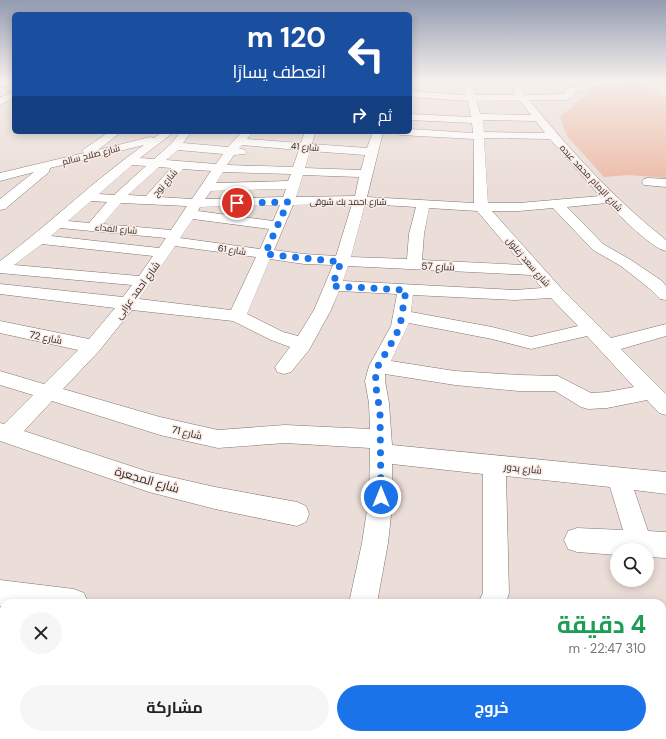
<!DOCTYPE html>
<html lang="ar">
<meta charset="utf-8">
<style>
:root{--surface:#fff;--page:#f6f6f6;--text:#202124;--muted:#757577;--accent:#1a73e8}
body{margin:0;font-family:"DM Sans",Cairo,sans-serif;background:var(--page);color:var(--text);direction:rtl;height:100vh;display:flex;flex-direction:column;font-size:15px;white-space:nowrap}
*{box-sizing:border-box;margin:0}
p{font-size:13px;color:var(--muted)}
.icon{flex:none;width:22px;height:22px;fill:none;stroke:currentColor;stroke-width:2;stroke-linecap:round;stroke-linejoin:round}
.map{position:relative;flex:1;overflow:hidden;direction:ltr}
.panel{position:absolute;left:0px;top:599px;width:666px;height:140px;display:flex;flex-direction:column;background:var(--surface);border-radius:12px 12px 0 0;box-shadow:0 2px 10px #0003;direction:rtl}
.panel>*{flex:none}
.hud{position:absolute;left:12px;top:12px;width:400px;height:122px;border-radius:6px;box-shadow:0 2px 10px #0003;direction:rtl;background:#1a4fa0;color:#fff;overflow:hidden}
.fabs{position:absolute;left:610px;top:543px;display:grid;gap:8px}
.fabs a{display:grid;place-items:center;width:44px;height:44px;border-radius:50%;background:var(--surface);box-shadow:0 2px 10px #0003;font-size:20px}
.pin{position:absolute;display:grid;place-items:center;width:34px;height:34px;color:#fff;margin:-17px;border:2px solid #fff;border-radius:50%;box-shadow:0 1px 4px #0007}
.me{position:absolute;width:44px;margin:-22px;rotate:0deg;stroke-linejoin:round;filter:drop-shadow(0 0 3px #0008)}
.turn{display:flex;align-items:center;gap:14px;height:84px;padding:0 20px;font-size:18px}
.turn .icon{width:52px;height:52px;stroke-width:2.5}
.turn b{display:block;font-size:28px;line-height:34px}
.then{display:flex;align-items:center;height:38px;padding:0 20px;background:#0003;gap:8px;font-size:15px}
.round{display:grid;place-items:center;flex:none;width:42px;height:42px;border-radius:21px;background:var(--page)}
.overview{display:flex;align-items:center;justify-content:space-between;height:68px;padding:0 20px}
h1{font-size:24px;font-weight:700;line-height:30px;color:#1e9e55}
.action{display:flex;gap:8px;margin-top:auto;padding:8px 20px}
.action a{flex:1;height:46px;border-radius:24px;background:var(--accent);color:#fff;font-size:16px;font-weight:700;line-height:46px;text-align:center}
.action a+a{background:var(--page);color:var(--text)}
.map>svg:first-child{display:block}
</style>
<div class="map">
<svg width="666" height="739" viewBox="0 0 666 739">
<rect width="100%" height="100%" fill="#ebddd7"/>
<path fill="#ecbba7" d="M 640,84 L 666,97 L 666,178 L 629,175 L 604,177 L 567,136 L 560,117 L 595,87 Z"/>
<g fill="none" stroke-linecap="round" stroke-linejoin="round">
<g stroke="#81746f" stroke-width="1">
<path id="minor" d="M 0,81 L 14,81 L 14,87 L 0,86 Z
M 462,81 L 470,81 L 475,95 L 515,95 L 510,81 L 518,81 L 525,95 L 564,94 L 568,88 L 580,86 L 589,81 L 640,81 L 636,84 L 592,86 L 586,90 L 575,92 L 573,97 L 566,100 L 529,100 C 571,151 614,199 666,240 L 666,251 C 651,248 619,215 607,203 L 567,207 L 603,244 L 631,260 L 662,281 L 666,286 L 666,300 L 660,299 L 650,289 L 621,266 L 593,250 L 553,208 L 519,211 L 492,211 L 561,288 L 611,338 L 666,324 L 666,336 L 621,349 L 666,394 L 666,415 L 659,413 L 647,400 L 607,408 L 588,409 L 581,407 L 555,391 L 519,391 L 455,385 L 385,374 L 385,381 L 389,403 L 392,445 L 666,472 L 666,494 L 634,490 L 648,531 L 666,532 L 666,558 L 647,557 L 647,550 L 617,550 L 617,555 L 577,552 L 568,549 L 564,540 L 568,531 L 577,528 L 623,530 L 610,487 L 506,476 L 509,593 L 506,603 L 478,603 L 483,593 L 483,474 L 392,464 L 393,497 L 388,543 L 377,603 L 349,603 L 362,543 L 369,497 L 370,448 L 285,443 L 218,448 L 160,435 L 52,401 L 24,431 L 149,472 L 215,487 L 297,502 L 306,506 L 309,514 L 306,522 L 297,526 L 215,509 L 149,492 L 0,441 L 0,423 L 4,424 L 33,395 L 0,385 L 0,371 L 44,384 L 78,350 L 0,333 L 0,321 L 89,339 L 115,308 L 0,294 L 0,284 L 123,297 L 132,285 L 0,273 L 0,261 C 50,224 94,180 144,145 L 50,168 L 49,172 L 5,209 L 0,210 L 0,199 L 34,172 L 0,181 L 0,173 L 84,153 L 82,151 L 84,149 L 109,132 L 121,132 L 98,150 L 150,137 L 154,138 L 162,132 L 174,132 L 140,158 L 154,159 L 171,144 L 180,132 L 191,132 L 183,143 L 228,147 L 242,132 L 253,132 L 247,139 L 301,143 L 305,132 L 315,132 L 312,144 L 367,148 L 373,132 L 383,132 L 367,197 L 474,203 L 474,139 L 400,135 L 395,132 L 410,132 L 410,129 L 473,133 L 472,123 L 410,120 L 410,114 L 471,117 L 468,101 L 410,97 L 410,91 L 466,95 ZM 519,100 L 531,115 L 480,114 L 477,101 ZM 483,120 L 536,121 L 545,133 L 484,132 ZM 484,138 L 550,139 L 600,196 L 519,203 L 488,203 ZM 242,145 L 299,150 L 293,167 L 227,165 L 234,155 L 245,154 L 247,152 L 245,150 L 239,148 ZM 178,150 L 223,154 L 216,164 L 166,160 ZM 310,151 L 365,155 L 361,170 L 305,168 ZM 132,165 L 146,166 L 114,195 L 99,194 ZM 159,167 L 171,168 L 146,196 L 128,195 ZM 183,169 L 211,171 L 192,199 L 159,197 ZM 223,172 L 291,174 L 288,181 L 216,183 ZM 303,175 L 359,177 L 355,196 L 296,197 ZM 286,189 L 283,197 L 205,199 L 211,191 ZM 91,201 L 107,202 L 89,223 L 68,221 ZM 121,203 L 187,206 L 171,230 L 103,224 ZM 352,204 L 336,256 L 304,254 L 274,250 L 293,205 ZM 365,204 L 416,207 L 409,234 L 407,259 L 351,257 ZM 280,205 L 273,221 L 198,211 L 200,207 ZM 429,208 L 477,211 L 523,265 L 422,260 L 424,234 ZM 193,219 L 269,229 L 260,249 L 180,238 ZM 60,228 L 166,238 L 159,248 L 51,236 ZM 42,244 L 153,256 L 139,276 L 14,265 ZM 175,246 L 256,257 L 231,310 L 139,299 ZM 270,259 L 304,264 L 333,265 L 314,310 L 298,336 L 283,332 L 247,314 ZM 348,266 L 531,275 L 542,288 L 515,290 L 343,281 ZM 339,291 L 397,294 L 391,326 L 369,366 L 365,381 L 369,403 L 370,429 L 285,425 L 218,430 L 160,417 L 63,389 L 99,351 L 132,310 L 233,321 L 271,340 L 290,347 L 275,367 L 277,372 L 284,374 L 291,372 L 309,350 L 331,310 ZM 413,295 L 515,300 L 551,298 L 578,326 L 531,337 L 492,327 L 411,312 ZM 409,323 L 492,339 L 531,349 L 587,336 L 634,387 L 607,392 L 591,393 L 558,376 L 519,375 L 455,371 L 391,361 Z
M 14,91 L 14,98 L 0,105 L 0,98 Z
M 648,178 L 666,179 L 666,187 L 644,185 L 642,182 L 644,179 Z
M 0,580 L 74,589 L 84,593 L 88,603 L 4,603 L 4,607 L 0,606 Z
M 662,636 L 666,636 L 666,664 L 662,664 Z
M 0,678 L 4,678 L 4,708 L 0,708 Z
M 662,707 L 666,708 L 666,739 L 653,735 L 662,735 Z
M 272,735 L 304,735 L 304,739 L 272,739 Z
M 394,735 L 426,735 L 426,739 L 394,739 Z"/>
</g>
<use href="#minor" fill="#fff" fill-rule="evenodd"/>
</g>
<linearGradient id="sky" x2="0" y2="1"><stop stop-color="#939cb1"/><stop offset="0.44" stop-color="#f6f0ed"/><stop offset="1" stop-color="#f6f0ed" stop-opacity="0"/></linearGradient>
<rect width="666" height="184" fill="url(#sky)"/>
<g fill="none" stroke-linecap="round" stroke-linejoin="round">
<path stroke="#1a73e8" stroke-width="7" stroke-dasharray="0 12.6" d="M 237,203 L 288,202 L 265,254 L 341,262 L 332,286 L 406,290 L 400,326 L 395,337 L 378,366 L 375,381 L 380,412 L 381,497"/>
</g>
<g text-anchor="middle" stroke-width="3" stroke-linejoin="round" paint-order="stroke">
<g font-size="9" fill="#302a28" stroke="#f9eae4">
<text transform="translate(305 147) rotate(4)" y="3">شارع 41</text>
<text transform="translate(91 155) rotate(-14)" y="3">شارع صلاح سالم</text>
<text transform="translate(591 178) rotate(47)" y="3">شارع الإمام محمد عبده</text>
<text transform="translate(165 183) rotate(-49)" y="3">شارع نوح</text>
<text x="348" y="205">شارع احمد بك شوقى</text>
<text transform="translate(116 229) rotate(5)" y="3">شارع الفداء</text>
<text transform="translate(232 250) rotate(8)" y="3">شارع 61</text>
<text transform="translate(528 262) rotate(49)" y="3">شارع سعد زغلول</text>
</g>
<g font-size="10" fill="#302a28" stroke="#f9eae4">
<text transform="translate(438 266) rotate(2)" y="4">شارع 57</text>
<text transform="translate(137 290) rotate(-54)" y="4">شارع احمد عرابى</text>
<text transform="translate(46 337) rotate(11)" y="4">شارع 72</text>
<text transform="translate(187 432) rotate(13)" y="4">شارع 71</text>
<text transform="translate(523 468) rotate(6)" y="4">شارع بدور</text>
</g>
<g font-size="12" fill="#302a28" stroke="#f9eae4">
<text transform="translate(147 480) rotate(16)" y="4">شارع المجعرة</text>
</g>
</g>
</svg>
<div class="fabs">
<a><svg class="icon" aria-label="search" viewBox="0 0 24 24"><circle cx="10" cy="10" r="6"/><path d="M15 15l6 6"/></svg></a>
</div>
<div class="pin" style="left:237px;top:203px;background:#d93025"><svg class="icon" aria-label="arrive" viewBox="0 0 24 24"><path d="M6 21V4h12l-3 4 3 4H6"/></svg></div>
<svg class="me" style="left:381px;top:497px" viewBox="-20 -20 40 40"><circle r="17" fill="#1a73e8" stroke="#fff" stroke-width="3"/><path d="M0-11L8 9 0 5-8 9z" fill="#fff"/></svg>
<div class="hud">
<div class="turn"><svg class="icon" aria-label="left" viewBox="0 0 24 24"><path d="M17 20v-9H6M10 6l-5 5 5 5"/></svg><div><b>120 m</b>انعطف يسارًا</div></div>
<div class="then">ثم<svg class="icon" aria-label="right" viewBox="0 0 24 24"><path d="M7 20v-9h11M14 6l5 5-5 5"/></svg></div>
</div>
<section class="panel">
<div class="overview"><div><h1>4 دقيقة</h1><p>310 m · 22:47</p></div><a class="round"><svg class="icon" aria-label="close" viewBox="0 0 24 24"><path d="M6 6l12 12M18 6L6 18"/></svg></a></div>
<div class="action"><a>خروج</a><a>مشاركة</a></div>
</section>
</div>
